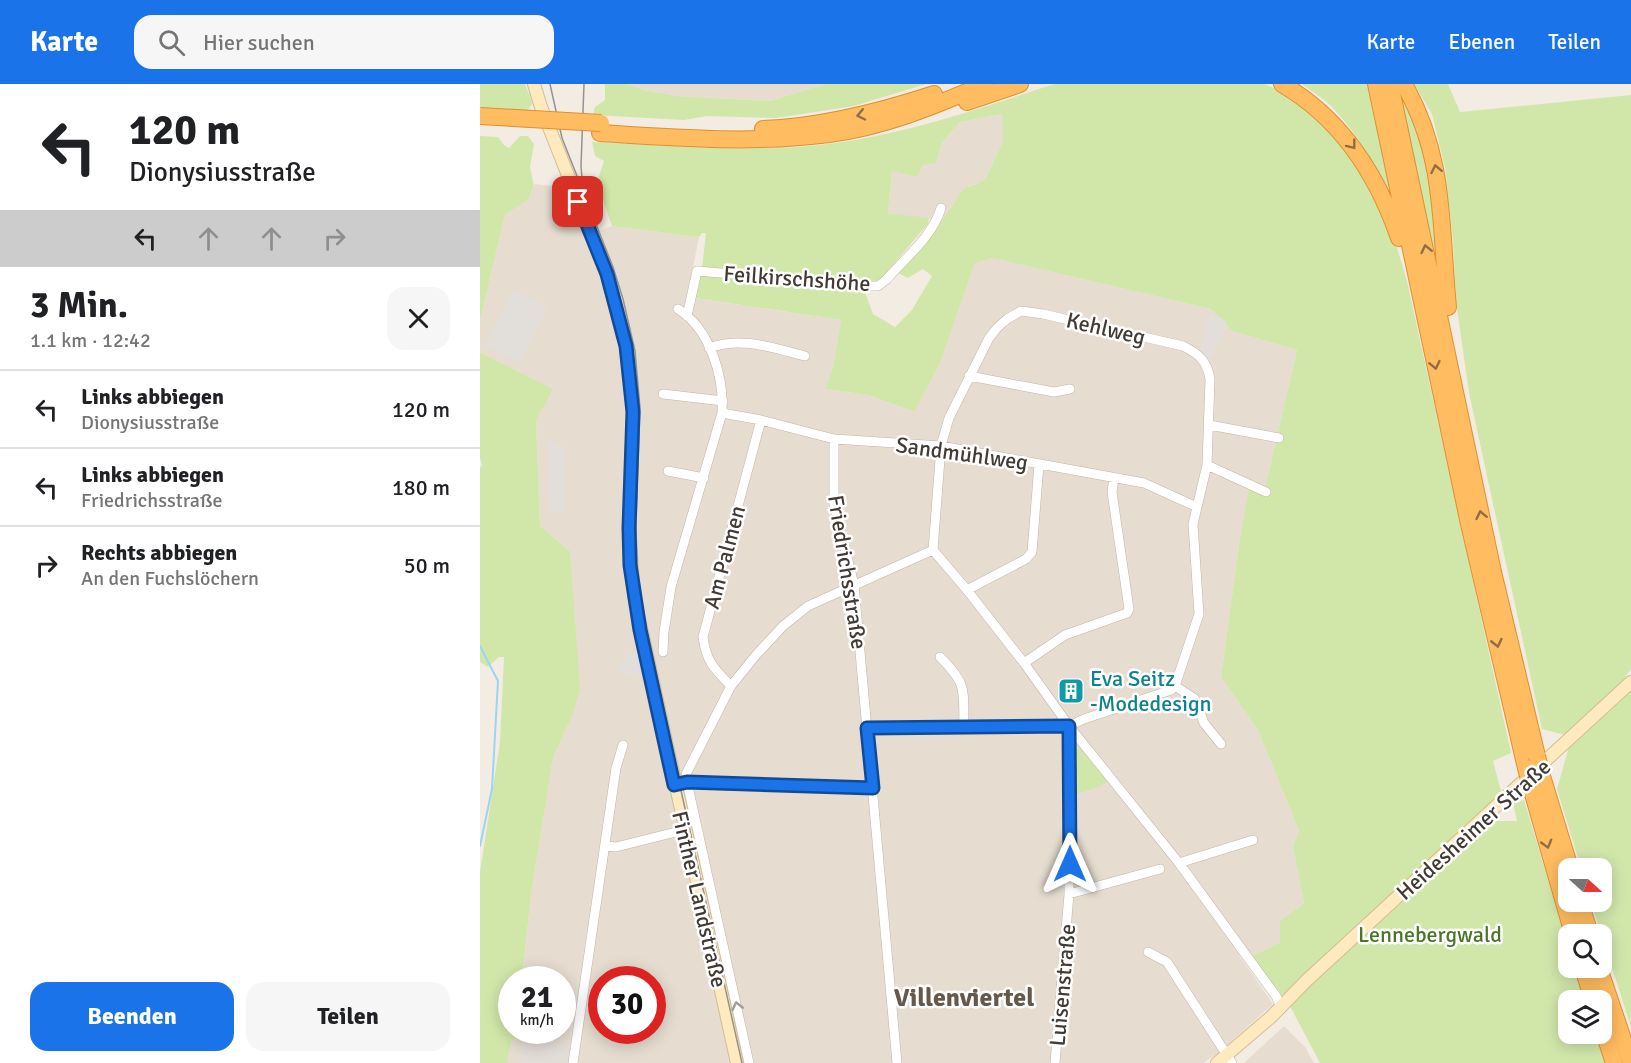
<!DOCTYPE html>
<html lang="de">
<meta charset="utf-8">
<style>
:root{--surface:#fff;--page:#f6f6f6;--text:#202124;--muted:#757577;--line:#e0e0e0;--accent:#1a73e8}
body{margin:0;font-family:Signika,sans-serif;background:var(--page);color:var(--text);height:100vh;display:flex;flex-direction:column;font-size:22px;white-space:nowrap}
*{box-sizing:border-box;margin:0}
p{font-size:20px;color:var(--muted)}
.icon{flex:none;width:33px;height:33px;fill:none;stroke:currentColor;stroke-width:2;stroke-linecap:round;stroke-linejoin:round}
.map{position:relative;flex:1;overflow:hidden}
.panel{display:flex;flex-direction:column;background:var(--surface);width:480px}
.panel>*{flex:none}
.banner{background:#fff;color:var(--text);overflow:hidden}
.needle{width:39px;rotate:111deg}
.fabs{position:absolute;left:1078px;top:774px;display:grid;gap:12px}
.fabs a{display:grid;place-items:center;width:54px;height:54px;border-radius:12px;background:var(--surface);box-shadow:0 3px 15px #0003;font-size:30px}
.speed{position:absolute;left:18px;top:882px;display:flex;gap:12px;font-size:30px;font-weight:700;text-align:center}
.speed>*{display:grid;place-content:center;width:78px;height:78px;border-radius:50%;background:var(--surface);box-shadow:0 3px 15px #0003;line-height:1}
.speed small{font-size:15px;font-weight:400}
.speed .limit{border:9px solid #d22;background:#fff;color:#111}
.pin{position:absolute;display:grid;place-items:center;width:51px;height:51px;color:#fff;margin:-26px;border-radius:12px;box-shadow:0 3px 9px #0006}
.me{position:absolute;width:66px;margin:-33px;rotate:0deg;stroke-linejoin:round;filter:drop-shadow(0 0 4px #0008)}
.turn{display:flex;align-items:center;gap:21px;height:126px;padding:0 30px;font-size:27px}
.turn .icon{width:78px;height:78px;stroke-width:2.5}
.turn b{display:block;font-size:42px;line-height:51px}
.lanes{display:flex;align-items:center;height:57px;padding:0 30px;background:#0003;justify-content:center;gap:30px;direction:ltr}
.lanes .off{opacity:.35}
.round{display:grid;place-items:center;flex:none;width:63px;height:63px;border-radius:18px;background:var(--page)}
.overview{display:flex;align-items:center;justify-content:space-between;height:102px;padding:0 30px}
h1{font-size:36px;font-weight:800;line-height:45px}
.button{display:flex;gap:12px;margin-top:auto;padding:12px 30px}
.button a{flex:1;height:69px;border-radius:18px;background:var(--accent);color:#fff;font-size:24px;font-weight:800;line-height:69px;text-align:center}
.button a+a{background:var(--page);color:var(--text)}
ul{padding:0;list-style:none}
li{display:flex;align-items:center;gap:18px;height:78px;padding:0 30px;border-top:2px solid var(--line)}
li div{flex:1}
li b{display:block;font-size:22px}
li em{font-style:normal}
header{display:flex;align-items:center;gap:36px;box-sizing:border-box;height:84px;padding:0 30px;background:var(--accent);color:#fff}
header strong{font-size:28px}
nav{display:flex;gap:33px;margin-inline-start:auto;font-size:21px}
.search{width:420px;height:54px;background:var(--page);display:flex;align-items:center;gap:15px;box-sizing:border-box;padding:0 21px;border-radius:18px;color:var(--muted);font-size:22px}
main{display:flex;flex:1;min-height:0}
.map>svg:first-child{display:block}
</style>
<header>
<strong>Karte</strong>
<div class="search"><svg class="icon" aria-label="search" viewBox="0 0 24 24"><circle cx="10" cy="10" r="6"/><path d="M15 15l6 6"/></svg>Hier suchen</div>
<nav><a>Karte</a><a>Ebenen</a><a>Teilen</a></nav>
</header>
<main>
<section class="panel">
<div class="banner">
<div class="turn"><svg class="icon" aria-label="left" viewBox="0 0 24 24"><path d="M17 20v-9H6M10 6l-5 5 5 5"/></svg><div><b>120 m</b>Dionysiusstraße</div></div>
<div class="lanes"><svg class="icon" aria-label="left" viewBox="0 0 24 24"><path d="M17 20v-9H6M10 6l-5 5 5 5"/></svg><svg class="icon off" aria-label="ahead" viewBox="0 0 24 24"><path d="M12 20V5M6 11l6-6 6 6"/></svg><svg class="icon off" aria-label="ahead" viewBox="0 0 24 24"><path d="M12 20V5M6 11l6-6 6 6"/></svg><svg class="icon off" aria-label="right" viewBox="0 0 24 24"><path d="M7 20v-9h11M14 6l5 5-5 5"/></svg></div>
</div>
<div class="overview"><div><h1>3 Min.</h1><p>1.1 km · 12:42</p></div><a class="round"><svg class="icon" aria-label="close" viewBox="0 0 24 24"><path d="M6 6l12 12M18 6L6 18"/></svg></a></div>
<ul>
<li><svg class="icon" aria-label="left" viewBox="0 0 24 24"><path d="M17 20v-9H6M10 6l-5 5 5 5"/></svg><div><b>Links abbiegen</b><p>Dionysiusstraße</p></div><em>120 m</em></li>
<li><svg class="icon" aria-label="left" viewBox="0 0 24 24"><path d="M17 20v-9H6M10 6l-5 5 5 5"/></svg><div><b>Links abbiegen</b><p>Friedrichsstraße</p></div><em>180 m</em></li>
<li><svg class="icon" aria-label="right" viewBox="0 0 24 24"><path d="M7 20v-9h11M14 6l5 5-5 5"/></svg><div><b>Rechts abbiegen</b><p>An den Fuchslöchern</p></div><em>50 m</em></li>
</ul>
<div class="button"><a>Beenden</a><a>Teilen</a></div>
</section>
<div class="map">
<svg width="1151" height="979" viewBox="0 0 1151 979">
<rect width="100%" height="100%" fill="#f2ece2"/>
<path fill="#e6ddd0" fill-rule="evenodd" d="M 148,0 L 345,0 L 290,17 L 198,12 L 164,6 Z
M 523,30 L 523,57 L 506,94 L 497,100 L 484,104 L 462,137 L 408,129 L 412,87 L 443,81 L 480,38 Z
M 55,100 L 85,104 L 105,152 L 132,142 L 219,153 L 207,213 L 361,236 L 353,283 L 347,305 L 388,311 L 433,328 L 460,279 L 495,178 L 512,174 L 731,225 L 752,247 L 817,266 L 785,404 L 759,461 L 741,593 L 778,646 L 819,747 L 813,763 L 824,819 L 800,837 L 800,858 L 772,872 L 759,871 L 793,920 L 738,969 L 723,979 L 27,979 L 32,955 L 37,953 L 37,947 L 82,946 L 82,896 L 42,895 L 51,811 L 73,674 L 93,630 L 90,467 L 60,442 L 56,337 L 72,305 L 0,268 L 0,237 L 25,131 L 48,116 ZM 122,896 L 172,896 L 172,946 L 122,946 Z
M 804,942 L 825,963 L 834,979 L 764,979 Z"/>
<path fill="#e3ddd8" d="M 44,956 L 90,962 L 88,979 L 41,979 Z"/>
<path fill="#d1e7aa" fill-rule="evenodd" d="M 0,0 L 45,0 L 53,19 L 47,27 L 0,24 Z
M 125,0 L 148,0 L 164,6 L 198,12 L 290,17 L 345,0 L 446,0 L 374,22 L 296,34 L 227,32 L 204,36 L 113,31 L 115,23 L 125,16 Z
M 574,0 L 785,0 L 803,9 L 838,34 L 871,69 L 912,147 L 927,197 L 1031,669 L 1013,677 L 1022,711 L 1001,729 L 1011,737 L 1037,737 L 1033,719 L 1044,716 L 1089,865 L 1089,884 L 1095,884 L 1105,916 L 1089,916 L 1089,950 L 1115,950 L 1125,979 L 840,979 L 811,924 L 772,872 L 800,858 L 800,837 L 824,819 L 813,763 L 819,747 L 778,646 L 741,593 L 759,461 L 770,399 L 785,404 L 817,266 L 752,247 L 731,225 L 512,174 L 495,179 L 460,279 L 434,328 L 388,311 L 346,305 L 353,283 L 361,236 L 215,214 L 222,184 L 226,149 L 222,149 L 219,153 L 132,142 L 117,98 L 124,77 L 115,72 L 112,58 C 180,61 249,67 317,63 C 406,57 490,28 574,0 ZM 522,30 L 523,57 L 506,94 L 497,100 L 484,104 L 463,135 L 418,189 L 428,194 L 443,185 L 452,192 L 432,226 L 415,243 L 393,230 L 382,200 L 398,197 L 404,191 L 448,140 L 449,134 L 408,129 L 412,87 L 437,93 L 443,81 L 456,79 L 461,60 L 480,38 Z
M 822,0 L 888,0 L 921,137 C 903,94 881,52 848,19 C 840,12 830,6 822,0 Z
M 934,0 L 968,0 L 980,28 L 1151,11 L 1151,585 L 1145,593 L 1151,598 L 1151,943 L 1111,818 L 1122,818 L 1122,784 L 1101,784 L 1077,705 L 1088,666 L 1085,651 L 1062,645 L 989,309 L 976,217 L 973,156 L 965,84 L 952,30 Z
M 919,8 L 935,33 L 954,110 L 965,225 Z
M 0,52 L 18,53 L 24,61 L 29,64 L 40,52 L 48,52 L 54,60 L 50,83 L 54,102 L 48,116 L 25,131 L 0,237 Z
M 0,268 L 73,305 L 56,337 L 60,442 L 90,467 L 100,604 L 93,630 L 73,674 L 51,811 L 42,895 L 32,896 L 32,946 L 37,947 L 37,953 L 32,955 L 27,979 L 0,979 L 0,788 L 20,658 L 24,573 L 19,573 L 8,583 L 0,578 L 0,384 L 2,381 L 0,374 Z
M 601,664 L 628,697 L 618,703 L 594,711 L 594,670 L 596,665 Z"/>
<path fill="#e2dfdb" d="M 34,206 L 67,223 L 40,278 L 6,262 Z
M 730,228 L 747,238 L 730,276 L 720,265 Z
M 68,356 L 85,364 L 84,428 L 70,428 Z
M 147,569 L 158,569 L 162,588 L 148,591 L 139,587 Z"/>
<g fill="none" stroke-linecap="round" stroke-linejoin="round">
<path stroke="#9cd5f1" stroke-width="2" d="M 0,562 L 18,597 L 12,705 L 0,762"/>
<g stroke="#c0b5a8" stroke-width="10">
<path id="minor" d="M 207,232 L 217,187 L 348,198 L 371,202 L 398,202 L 406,196 C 425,174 453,152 461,124
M 229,264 C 261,252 293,264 325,272
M 489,292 L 574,308 L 590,305
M 183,310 L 243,317
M 242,329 L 281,336 L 354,355 L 461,362 L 664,399 L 717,423
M 729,341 L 799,354
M 354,355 L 354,421 L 374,501 L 417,979
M 727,381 L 786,408
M 188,387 L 224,394
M 487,506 L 546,475 L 552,468 L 559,380
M 183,568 L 184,548 L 191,503 L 242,329 C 244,293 231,246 198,225
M 460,573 C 488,601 483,605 484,643
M 544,579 L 585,551 L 647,529 L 649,525 L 632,408 L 634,394
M 251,602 C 234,585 226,577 223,553 L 281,336
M 695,602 L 715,615 L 724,639 L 741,660
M 387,644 L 589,642 L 604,635 L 691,606 L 695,602 L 719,530 L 713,440 L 727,381 L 730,295 C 727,277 719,270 703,262 L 563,230 L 541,227 L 527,235 L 517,244 L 509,254 L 469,334 L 461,362 L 453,466 L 487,506 L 544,579 L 589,642 L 699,779 L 796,912 L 801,923
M 203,699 L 393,704
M 126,762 L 136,763 L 204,746
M 699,779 L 773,756
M 589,810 L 680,785
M 668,868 L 687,878 L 752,979
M 93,979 L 136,684 L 143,661
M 269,979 L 207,698 L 206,690 L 251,602 L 276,571 L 303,542 L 328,522 L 453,466
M 575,979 L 589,810 L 589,642"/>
</g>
<g stroke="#d3bc91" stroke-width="14">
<path id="secondary" d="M 54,0 L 61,23 L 127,190 L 146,262 L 153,328 L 149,444 L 154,512 L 257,979
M 737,979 L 791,933 L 826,897 L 1151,598"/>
</g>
<g stroke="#e08f2e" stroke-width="18">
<path id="motorway" d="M 802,0 C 862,35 897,90 919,154
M 896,0 L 989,440 L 1046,684
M 910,0 L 1013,488 L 1057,672
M 924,0 C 966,74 960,141 968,223
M 487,18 L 540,0
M 283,45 C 340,43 399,28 454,10
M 120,49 C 196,54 273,60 349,50 C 403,43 455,22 505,0
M 1062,692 L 1090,784
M 1051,703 L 1093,850
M 1100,818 L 1110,850
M 1103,884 L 1113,916
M 1119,884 L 1151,979
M 1122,943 L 1134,979"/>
</g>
<use href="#minor" stroke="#fff" stroke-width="9"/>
<use href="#secondary" stroke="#ffeabf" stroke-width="12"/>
<use href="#motorway" stroke="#ffbc60" stroke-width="16"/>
<path stroke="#939393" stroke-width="1.5" d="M 70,0 L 82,54 L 133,183 L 143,215 L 155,267 L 160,324 L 156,439 L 157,485 L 161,518 L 202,711 L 262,979
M 102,94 L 101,82 L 104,0"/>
<g stroke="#e08f2e" stroke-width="18" stroke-linecap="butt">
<path id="motorway-bridge" d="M 0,32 L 121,39
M 1057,672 L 1062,692
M 1046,684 L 1051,703"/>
</g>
<use href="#motorway-bridge" stroke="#ffbc60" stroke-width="16"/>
</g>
<defs><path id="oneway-chevron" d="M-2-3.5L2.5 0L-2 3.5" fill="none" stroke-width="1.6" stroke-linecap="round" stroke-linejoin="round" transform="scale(1.5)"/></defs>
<g stroke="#8e6f45">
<use href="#oneway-chevron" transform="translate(381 31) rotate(168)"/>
<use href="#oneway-chevron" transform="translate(872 61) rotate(52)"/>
<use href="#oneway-chevron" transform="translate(956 85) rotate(-101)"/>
<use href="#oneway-chevron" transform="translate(946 165) rotate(-102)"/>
<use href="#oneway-chevron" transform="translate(955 281) rotate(78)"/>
<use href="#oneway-chevron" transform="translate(1001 431) rotate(-102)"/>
<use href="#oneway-chevron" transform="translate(1017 559) rotate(77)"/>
<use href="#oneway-chevron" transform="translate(1067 760) rotate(74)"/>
</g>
<use stroke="#a19d99" href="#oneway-chevron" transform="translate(257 922) rotate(-103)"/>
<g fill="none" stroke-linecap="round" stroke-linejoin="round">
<g stroke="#114b97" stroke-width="15">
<path id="route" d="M 98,118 L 127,190 L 146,262 L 153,328 L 149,444 L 150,481 L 160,546 L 194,701 L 207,698 L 393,704 L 387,644 L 589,642 L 590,780"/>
</g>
<use href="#route" stroke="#1a73e8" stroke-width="10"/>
</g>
<defs>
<g id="building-square" transform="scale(1.35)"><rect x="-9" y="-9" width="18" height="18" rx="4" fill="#0f9aa8" stroke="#fff"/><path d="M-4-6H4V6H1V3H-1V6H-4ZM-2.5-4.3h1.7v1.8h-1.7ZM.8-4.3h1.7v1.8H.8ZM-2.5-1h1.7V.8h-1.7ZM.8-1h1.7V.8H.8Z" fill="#fff"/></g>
</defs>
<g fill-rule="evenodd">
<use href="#building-square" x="591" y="607"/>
</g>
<g text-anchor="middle" stroke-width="5" stroke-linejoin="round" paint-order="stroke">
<g font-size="22" fill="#433b33" stroke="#fff">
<text transform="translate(317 194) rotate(4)" y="8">Feilkirschshöhe</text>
<text transform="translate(626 244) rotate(13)" y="8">Kehlweg</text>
<text transform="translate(482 369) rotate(8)" y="8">Sandmühlweg</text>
<text transform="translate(244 473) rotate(-75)" y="8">Am Palmen</text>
<text transform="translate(368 488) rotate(81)" y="8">Friedrichsstraße</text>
<text transform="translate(993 745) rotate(-42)" y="8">Heidesheimer Straße</text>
<text transform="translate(220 815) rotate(77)" y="8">Finther Landstraße</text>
<text transform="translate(582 901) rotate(-85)" y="8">Luisenstraße</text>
</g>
<g font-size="22" fill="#0d838f" stroke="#fff" text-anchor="start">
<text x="610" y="602">Eva Seitz<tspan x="610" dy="25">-Modedesign</tspan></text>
</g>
<g font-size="22" fill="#4b7526" stroke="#fff">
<text x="950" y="858">Lennebergwald</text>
</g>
<g font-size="26" font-weight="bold" fill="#66584a" stroke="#fff">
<text x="484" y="922">Villenviertel</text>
</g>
</g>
</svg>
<div class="fabs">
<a><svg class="needle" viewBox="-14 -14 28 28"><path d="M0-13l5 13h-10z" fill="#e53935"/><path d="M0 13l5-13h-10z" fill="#757577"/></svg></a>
<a><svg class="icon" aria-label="search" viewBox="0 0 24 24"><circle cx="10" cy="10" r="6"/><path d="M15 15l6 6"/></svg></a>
<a><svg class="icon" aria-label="layers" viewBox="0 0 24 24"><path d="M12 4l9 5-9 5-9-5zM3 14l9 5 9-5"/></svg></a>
</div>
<div class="speed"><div>21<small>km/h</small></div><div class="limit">30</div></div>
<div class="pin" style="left:98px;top:118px;background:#d93025"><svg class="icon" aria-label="arrive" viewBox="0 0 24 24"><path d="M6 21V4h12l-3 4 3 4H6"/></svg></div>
<svg class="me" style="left:590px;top:780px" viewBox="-20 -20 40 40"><path d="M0-17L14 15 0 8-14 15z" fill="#1a73e8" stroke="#fff" stroke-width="4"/></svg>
</div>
</main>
